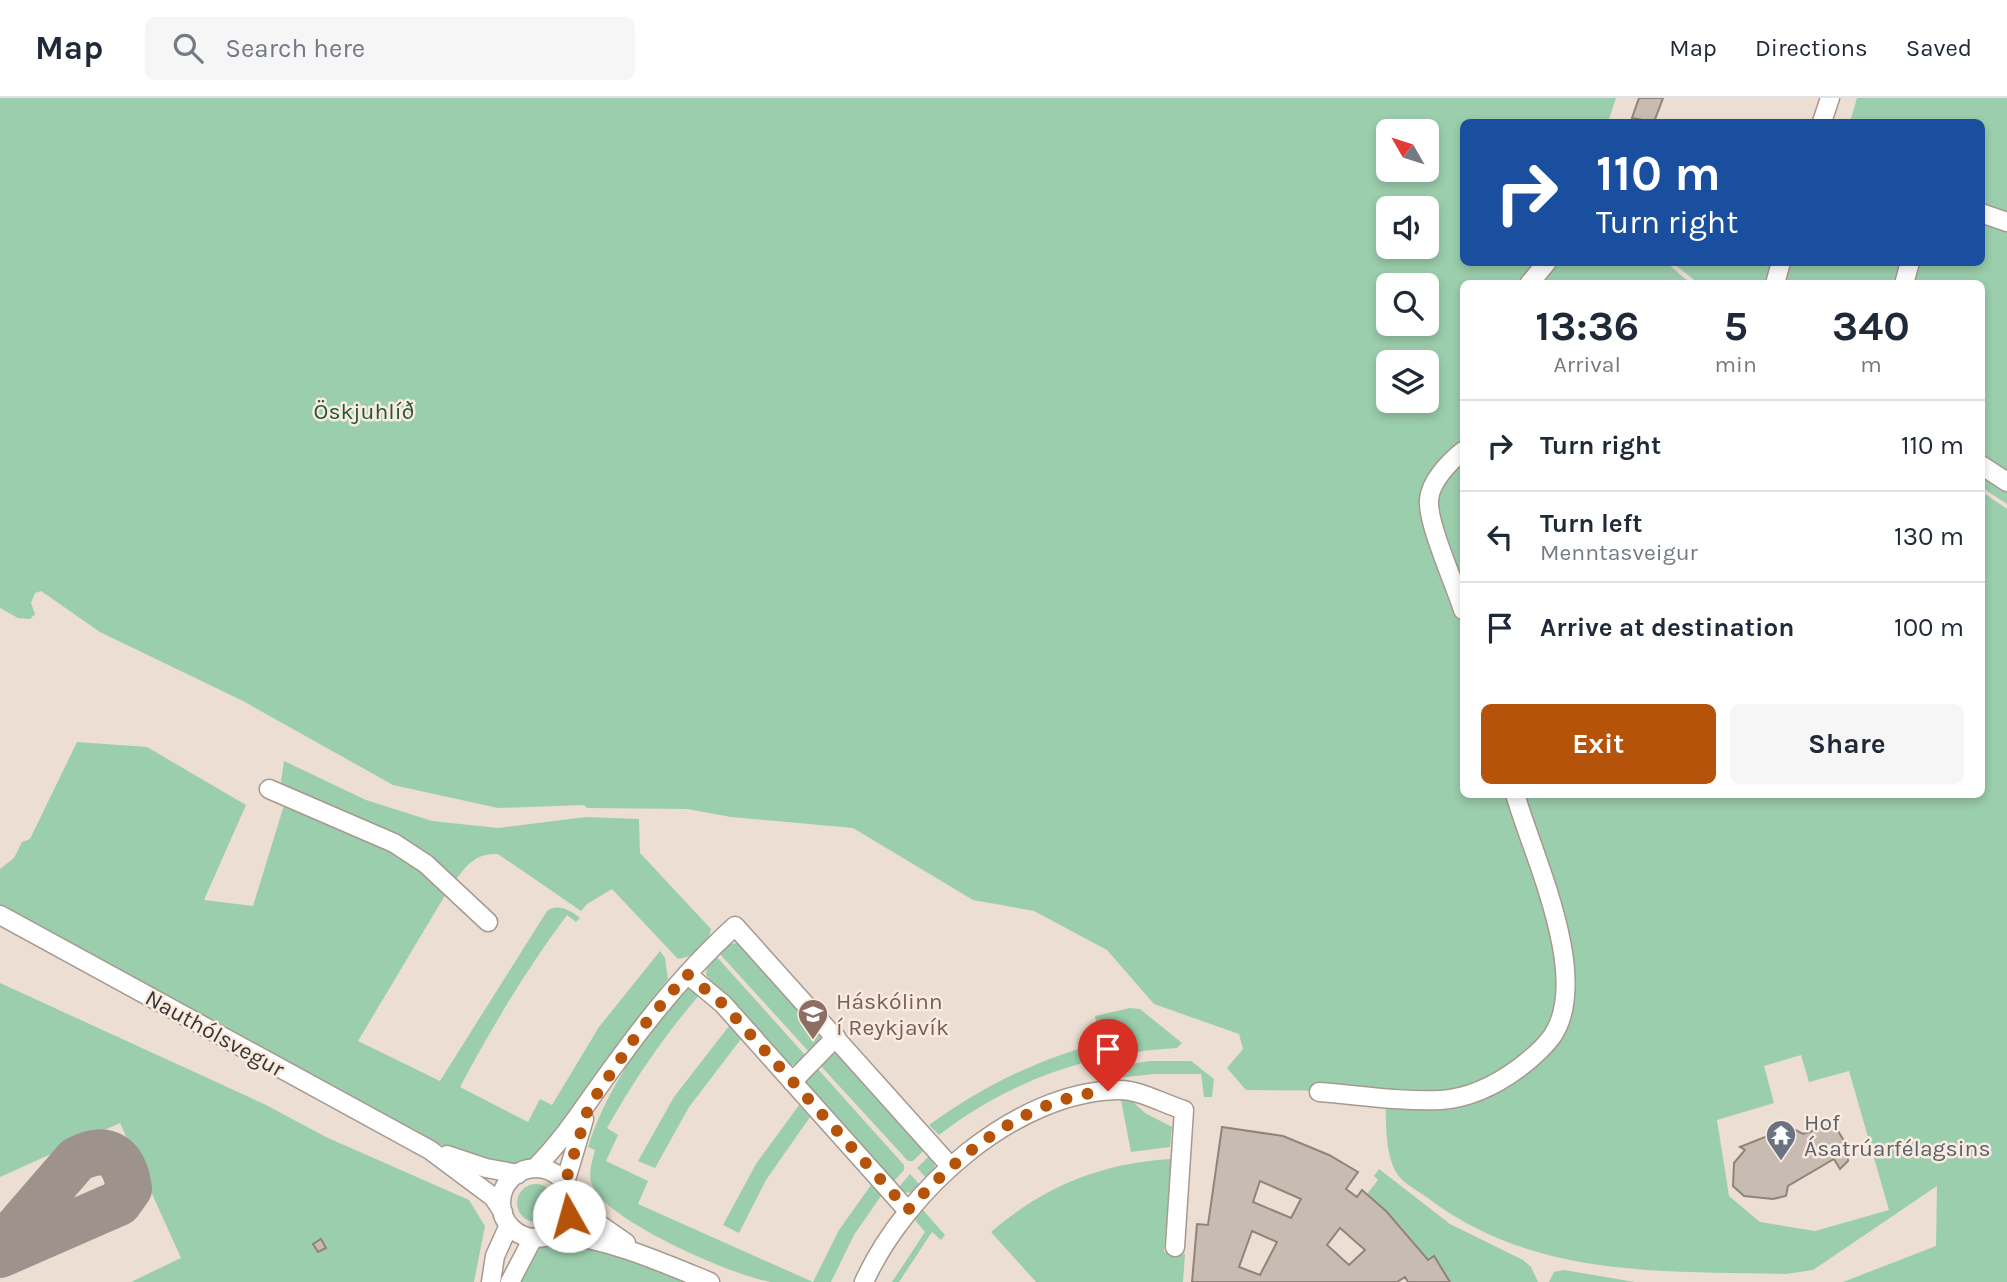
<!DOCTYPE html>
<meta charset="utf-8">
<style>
:root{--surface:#fff;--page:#f6f6f7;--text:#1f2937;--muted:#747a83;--line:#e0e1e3;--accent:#b45309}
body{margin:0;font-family:Karla,sans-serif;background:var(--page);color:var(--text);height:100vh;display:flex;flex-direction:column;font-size:26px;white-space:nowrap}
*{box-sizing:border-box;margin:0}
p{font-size:23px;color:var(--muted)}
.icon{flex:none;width:38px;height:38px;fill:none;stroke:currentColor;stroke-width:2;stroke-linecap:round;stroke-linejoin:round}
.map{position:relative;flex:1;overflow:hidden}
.panel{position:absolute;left:1460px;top:182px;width:525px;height:518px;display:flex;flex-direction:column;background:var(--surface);border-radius:10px;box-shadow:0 4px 10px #0003}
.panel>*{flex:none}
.banner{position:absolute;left:1460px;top:21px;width:525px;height:147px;border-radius:10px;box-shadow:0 4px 10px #0003;background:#1a4fa0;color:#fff;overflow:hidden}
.needle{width:46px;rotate:309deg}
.buttons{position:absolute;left:1376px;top:21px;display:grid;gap:14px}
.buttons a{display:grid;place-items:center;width:63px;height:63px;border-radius:10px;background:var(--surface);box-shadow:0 4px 10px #0003;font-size:35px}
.pin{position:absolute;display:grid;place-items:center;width:60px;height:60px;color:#fff;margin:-72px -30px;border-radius:50% 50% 50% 0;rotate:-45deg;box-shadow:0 0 7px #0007}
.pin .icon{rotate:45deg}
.me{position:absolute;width:77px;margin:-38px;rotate:353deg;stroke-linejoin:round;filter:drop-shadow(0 0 5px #0008)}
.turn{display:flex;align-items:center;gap:24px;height:147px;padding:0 21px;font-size:32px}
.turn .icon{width:91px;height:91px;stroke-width:2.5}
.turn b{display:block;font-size:49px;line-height:60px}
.eta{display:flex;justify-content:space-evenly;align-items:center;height:119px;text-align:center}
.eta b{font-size:42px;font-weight:700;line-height:49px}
.button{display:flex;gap:14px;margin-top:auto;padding:14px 21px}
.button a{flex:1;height:80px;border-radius:10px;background:var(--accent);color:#fff;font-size:28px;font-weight:700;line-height:80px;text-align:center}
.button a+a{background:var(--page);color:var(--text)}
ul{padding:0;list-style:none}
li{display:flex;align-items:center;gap:21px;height:91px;padding:0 21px;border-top:2px solid var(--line)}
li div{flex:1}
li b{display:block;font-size:26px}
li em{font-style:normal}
header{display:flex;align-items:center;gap:42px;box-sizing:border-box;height:98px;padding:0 35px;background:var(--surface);border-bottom:2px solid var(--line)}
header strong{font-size:33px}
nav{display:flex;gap:38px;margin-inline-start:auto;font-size:24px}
.search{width:490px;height:63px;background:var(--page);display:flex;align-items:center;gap:18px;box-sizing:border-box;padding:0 24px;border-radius:10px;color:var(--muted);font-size:26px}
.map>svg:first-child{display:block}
</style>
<header>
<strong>Map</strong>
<div class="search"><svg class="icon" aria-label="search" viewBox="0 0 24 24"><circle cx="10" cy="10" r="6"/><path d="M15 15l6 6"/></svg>Search here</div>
<nav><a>Map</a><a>Directions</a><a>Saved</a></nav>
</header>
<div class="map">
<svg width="2007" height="1184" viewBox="0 0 2007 1184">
<rect width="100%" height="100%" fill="#ecded3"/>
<path fill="#9bceac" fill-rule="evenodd" d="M 0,0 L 1616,0 L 1608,24 L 1463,24 L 1463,164 L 1667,165 L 1690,185 L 1463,186 L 1463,696 L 1981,696 L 1981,393 L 2007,411 L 2007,1184 L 1843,1184 L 1936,1148 L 1937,1088 L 1813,1172 L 1786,1176 C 1663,1173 1536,1180 1432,1103 C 1422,1095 1405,1087 1398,1077 C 1383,1055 1387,1019 1385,993 L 1246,992 L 1227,970 L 1243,951 L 1239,936 L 1154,906 L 1107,852 L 1034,813 L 973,802 L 853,730 L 731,719 L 687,711 L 587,710 L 584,707 L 498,710 L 393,687 L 243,603 L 100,534 L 41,493 L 35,495 L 31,505 L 35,516 L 30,521 L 18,520 L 0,510 ZM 1388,33 L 1426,33 L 1426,72 L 1388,72 ZM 1388,110 L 1426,110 L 1426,149 L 1388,149 ZM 1388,187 L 1426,187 L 1426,226 L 1388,226 ZM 1388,264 L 1426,264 L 1426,303 L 1388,303 ZM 1801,957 L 1809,984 L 1849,973 L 1889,1112 L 1815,1133 L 1760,1124 L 1729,1098 L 1717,1022 L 1774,1005 L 1764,968 Z
M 1857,0 L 2007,0 L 2007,406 L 1981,389 L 1981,186 L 1698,185 L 1673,165 L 1981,164 L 1981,24 L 1850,24 Z
M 77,644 L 147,649 L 246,707 L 204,802 L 253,808 L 285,704 C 343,729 402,750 447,794 L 358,943 L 440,983 L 547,813 C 557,805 571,812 580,820 L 576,824 L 567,817 C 526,872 492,929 460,989 L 528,1024 L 540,1001 L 552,1007 L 599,929 L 660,853 L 665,860 L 668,881 L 622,940 L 582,1004 L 535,1058 L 510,1067 L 463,1056 L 433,1043 L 251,947 L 0,807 L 0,771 L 14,760 L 22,744 L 30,741 Z
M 284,663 L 366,702 L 432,723 L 498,730 L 586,719 L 639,721 L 640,755 L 711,831 C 708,849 696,858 678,861 L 612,791 L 587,806 L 581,813 L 498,756 C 475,755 467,767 454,784 L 280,691 Z
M 738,845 L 821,936 L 819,945 L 810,955 L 719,855 L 728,846 Z
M 716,858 L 806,958 L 798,966 L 788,968 L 706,877 L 707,867 Z
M 0,885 L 264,1006 L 328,1040 L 469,1102 L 485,1128 L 474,1184 L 131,1184 L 181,1160 L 120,1025 L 0,1079 Z
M 690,889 L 700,896 C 664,938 634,982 607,1030 L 618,1037 L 606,1063 L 648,1083 L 638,1106 L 813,1184 L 839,1132 L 871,1087 L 881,1098 L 854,1137 L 831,1184 C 811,1184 790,1184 771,1184 C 733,1178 608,1123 593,1089 C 587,1077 592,1064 595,1052 L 588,1049 C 607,990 643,940 683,893 Z
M 1130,910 L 1140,911 L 1182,945 L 1177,950 C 1088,955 1009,983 939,1037 L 929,1027 C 983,988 1036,962 1100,945 L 1095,918 Z
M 729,928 L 741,941 L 689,1009 L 655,1070 L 638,1063 L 674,999 Z
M 837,955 L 925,1051 L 913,1063 L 908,1063 L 819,966 L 830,956 Z
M 1151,963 L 1191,963 L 1214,981 L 1212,999 L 1204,999 L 1201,976 L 1153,976 L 1110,981 L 1107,969 Z
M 816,969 L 904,1067 L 904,1072 L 894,1083 L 806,987 L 807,978 Z
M 1129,1000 L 1145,1015 L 1172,1029 L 1170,1049 L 1131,1054 L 1121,1002 Z
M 799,1007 L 810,1019 L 766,1082 L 739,1135 L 723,1127 L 756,1066 Z
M 930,1057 L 934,1061 L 935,1073 L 927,1081 L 917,1070 Z
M 1171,1061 L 1164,1154 L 1185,1156 L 1183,1184 L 1036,1184 L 991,1134 C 1043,1089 1101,1065 1171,1061 Z
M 1379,1071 L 1450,1126 L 1523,1162 L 1531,1169 L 1538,1184 L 1450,1184 L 1434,1158 L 1428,1162 L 1398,1125 L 1367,1096 L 1378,1082 L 1374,1078 Z
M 910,1076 L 920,1087 L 913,1095 L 903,1094 L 899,1089 Z
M517 1105a19 19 0 1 1 38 0a19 19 0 1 1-38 0Z
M 923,1112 L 945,1137 L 941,1142 L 932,1134 L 899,1184 L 892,1184 L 925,1134 L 915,1122 Z
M 557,1143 L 618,1155 L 685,1184 L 517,1184 L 535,1149 Z
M 1564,1172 L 1635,1184 L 1549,1184 L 1554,1174 Z"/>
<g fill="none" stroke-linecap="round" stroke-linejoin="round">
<path stroke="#9d938c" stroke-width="46" d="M 0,1150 L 76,1062 C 107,1045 125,1058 129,1091 L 119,1105 L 0,1157"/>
</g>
<path fill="#c8bbb1" stroke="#90847a" stroke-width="2" fill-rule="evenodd" d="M 1639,0 L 1663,0 L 1654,24 L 1632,20 Z
M 1834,1026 L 1847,1048 L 1848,1063 L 1840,1071 L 1834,1061 L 1788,1088 L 1786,1098 L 1773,1101 L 1744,1098 L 1733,1088 L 1734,1065 L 1745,1052 L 1740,1049 L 1790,1029 L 1803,1036 Z
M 1222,1029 L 1283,1038 L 1329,1057 L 1358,1074 L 1346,1091 L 1357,1099 L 1362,1092 L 1387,1114 L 1428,1162 L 1434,1158 L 1450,1184 L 1408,1184 L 1405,1179 L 1397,1184 L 1192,1184 L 1197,1126 L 1208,1127 ZM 1260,1083 L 1301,1101 L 1291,1120 L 1253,1104 ZM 1340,1130 L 1365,1152 L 1349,1167 L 1327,1147 ZM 1252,1133 L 1277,1144 L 1260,1177 L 1239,1169 Z
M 321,1141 L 326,1150 L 318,1154 L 313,1146 Z"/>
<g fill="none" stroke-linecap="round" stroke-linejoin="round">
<g stroke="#a6998f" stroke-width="21">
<path id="minor" d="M 1822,24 L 1830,0
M 1981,115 L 2007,124
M 1529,186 L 1547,164
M 1775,186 L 1781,164
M 1904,186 L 1910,164
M 1463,353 C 1449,364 1430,384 1429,402 C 1427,425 1455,486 1463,512
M 1981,367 L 2007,384
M 269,691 L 394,745 L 426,766 L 488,824
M 0,817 L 430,1052 L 493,1099 L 503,1114
M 687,876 L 723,906 L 908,1113
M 792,984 L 836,939
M 1319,994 C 1359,997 1401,1004 1441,1002 C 1469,1000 1496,987 1519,970 C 1531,961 1544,950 1553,937 C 1591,878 1533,758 1515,696
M 447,1057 L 486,1070 L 518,1076
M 535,1070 C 568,1037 588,1002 616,965 C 652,915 690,869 735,828 L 951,1069
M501 1105a35 35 0 1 1 70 0a35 35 0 1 1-70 0Z
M 565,1085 L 584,1021
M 571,1107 L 626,1145
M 554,1135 C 609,1141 659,1163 710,1184
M 491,1184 L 495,1158 L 509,1127
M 510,1184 L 533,1140
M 864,1184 C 905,1093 1014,994 1118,992 C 1138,991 1164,1006 1184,1012 L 1175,1149"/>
</g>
<use href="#minor" stroke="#fff" stroke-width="18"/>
</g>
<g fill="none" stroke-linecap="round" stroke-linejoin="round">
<path stroke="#b45309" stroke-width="12" stroke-dasharray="0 21.6" d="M 569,1118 L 570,1095 L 565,1085 L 589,1008 L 640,932 L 687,876 L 723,906 L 908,1112 C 959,1056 1028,999 1108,993"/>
</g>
<defs>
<g id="university-pin" transform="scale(1.575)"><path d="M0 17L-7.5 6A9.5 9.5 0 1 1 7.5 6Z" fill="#8d6e63" stroke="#f9ebe0"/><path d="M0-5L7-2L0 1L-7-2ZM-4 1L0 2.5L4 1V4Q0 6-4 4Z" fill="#fff"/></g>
<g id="temple-pin" transform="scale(1.575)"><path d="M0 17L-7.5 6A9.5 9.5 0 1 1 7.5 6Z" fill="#6b7280" stroke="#f9ebe0"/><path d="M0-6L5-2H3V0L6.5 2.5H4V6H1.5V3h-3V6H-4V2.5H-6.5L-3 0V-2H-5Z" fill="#fff"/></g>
</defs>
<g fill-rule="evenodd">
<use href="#university-pin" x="813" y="916"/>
<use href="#temple-pin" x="1781" y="1037"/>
</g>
<g text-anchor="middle" stroke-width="5" stroke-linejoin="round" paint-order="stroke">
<g font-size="23" fill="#1e5938" stroke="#f9ebe0">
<text x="364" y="321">Öskjuhlíð</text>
</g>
<g font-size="23" fill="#785e54" stroke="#f9ebe0" text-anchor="start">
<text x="836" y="911">Háskólinn<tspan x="836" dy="26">í Reykjavík</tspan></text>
</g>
<g font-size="23" fill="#3b3632" stroke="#f9ebe0">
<text transform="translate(215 935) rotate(29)" y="8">Nauthólsvegur</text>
</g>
<g font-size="23" fill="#5b616d" stroke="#f9ebe0" text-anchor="start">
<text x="1804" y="1032">Hof<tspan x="1804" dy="26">Ásatrúarfélagsins</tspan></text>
</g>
</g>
</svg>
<div class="buttons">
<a><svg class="needle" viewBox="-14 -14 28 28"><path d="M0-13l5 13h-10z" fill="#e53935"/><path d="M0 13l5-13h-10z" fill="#747a83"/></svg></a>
<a><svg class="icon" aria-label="sound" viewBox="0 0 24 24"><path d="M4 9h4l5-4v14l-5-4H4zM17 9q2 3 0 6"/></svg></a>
<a><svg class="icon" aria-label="search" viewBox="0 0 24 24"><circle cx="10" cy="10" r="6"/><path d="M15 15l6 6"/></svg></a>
<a><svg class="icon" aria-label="layers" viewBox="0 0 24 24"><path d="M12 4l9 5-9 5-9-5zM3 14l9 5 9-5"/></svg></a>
</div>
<div class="pin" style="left:1108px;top:993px;background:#d93025"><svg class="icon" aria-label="arrive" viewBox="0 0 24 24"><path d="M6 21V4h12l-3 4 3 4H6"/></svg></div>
<svg class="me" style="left:569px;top:1118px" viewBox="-20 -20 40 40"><circle r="19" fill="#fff"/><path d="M0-13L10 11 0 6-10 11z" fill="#b45309"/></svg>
<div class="banner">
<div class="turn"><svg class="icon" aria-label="right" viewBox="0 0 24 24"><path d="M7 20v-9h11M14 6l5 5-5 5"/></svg><div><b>110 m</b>Turn right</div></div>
</div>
<section class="panel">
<div class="eta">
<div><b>13:36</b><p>Arrival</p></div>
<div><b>5</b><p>min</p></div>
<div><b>340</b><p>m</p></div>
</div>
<ul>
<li><svg class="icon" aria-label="right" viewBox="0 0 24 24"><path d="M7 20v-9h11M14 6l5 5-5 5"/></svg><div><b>Turn right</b></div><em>110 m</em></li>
<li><svg class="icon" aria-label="left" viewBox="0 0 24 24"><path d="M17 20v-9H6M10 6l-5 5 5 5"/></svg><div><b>Turn left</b><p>Menntasveigur</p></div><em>130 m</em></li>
<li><svg class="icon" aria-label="arrive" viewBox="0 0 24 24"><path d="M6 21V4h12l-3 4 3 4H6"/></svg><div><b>Arrive at destination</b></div><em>100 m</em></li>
</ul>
<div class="button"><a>Exit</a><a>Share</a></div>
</section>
</div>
